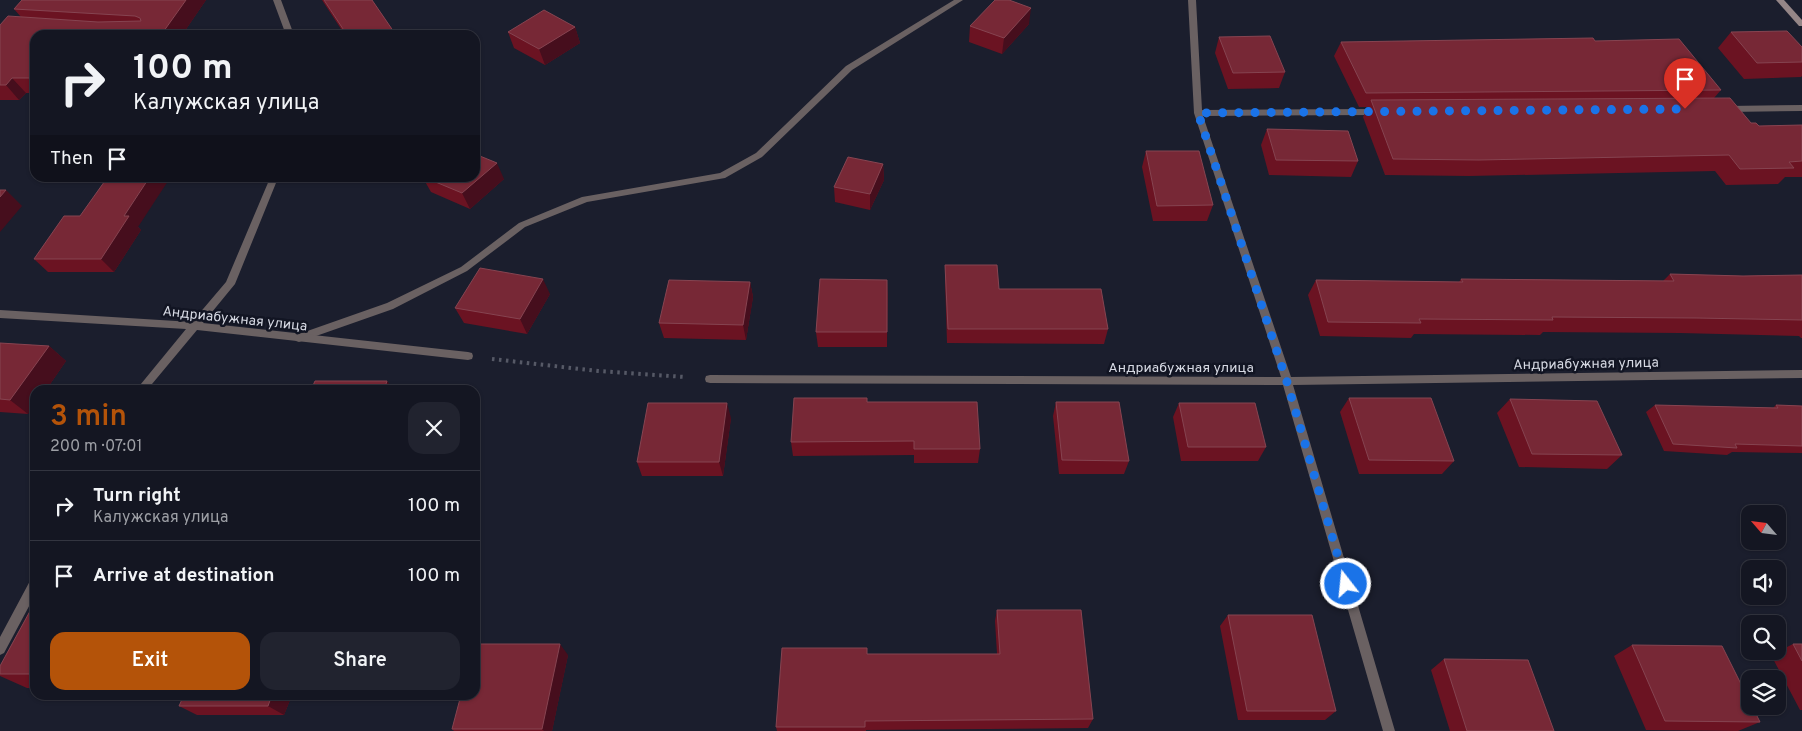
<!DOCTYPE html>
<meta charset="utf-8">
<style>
:root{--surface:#141622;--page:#21232f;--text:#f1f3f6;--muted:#9d9fa5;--line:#333540;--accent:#b45309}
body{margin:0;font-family:Overpass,sans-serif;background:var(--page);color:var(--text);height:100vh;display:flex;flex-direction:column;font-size:19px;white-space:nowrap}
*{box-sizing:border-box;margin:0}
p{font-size:16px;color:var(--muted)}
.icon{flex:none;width:28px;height:28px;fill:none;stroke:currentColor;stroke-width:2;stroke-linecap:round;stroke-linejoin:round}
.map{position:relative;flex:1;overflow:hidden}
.side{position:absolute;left:30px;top:385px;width:450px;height:315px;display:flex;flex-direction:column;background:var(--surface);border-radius:15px;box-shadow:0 1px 4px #0004,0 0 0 1px var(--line)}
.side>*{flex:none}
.guide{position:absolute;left:30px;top:30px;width:450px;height:152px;border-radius:15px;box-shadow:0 1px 4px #0004,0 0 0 1px var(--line);background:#141622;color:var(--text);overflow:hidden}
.needle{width:32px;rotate:298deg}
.controls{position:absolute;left:1741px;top:505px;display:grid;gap:10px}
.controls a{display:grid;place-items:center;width:45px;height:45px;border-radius:10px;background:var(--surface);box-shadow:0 1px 4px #0004,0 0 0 1px var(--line);font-size:25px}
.pin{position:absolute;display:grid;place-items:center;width:42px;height:42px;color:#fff;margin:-51px -21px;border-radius:50% 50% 50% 0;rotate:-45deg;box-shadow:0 0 5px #0007}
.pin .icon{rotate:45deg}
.me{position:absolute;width:55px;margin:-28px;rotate:344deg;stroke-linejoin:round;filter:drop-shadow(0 0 4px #0008)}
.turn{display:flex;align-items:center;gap:18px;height:105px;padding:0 20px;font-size:22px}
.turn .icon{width:65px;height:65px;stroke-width:2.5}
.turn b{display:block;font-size:35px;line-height:42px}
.then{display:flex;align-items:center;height:48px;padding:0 20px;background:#0003;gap:10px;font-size:19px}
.round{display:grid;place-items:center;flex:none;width:52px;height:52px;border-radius:15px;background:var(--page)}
.overview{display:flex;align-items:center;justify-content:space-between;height:85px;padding:0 20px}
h1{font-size:30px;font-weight:600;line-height:38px;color:var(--accent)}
.cta{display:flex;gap:10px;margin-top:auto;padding:10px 20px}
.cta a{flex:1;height:58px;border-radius:15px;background:var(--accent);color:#fff;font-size:20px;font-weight:600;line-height:58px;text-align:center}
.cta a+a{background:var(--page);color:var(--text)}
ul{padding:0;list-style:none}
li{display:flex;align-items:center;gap:15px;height:70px;padding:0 20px;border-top:1px solid var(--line)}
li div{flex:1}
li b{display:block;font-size:19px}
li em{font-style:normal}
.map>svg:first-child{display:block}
</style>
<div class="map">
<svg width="1802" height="731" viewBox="0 0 1802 731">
<rect width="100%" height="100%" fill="#1b1e2d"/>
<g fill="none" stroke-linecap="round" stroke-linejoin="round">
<path stroke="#565966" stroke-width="4" stroke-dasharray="2.5 4.5" stroke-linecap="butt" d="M 492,359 L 598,371 L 685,377"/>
<path fill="#6a6162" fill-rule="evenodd" d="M 954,0 L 963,0 L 852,70 L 762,157 L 725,178 L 587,202 L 525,227 L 467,271 L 393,309 L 299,342 L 296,341 L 294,338 L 296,335 L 387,303 L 461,267 L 519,223 L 582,197 L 720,173 L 756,153 L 846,66 Z"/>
<path fill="#6a6162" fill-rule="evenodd" d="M 273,0 L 281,0 L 294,35 L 286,35 Z
M 1188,0 L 1196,0 L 1202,110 L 1377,109 L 1381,112 L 1377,115 L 1203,116 L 1291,377 L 1802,370 L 1802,378 L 1293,385 L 1395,731 L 1383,731 L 1283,385 L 710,383 L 706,382 L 705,379 L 706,376 L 710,375 L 1281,377 L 1194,113 Z
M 1802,105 L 1802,111 L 1727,112 L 1723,109 L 1727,106 Z
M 270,178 L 278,178 L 235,284 L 203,323 L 468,352 L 472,353 L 473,356 L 472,359 L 468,360 L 197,330 L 147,390 L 136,390 L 186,329 L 0,318 L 0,310 L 192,322 L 226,282 Z
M 35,578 L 35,595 L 4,653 L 0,655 L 0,637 L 31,579 Z"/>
<path fill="#958687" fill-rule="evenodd" d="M 1776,0 L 1784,0 L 1802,20 L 1802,26 L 1799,26 Z"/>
</g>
<path fill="#6b1322" d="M 22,0 L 206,0 L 182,35 L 35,35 L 35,93 L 26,93 L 19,100 L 0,100 L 0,25 L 21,17 L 14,9 Z
M 322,0 L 372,0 L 396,35 L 345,35 Z
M 1029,24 L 1002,54 L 969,42 L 970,26 Z
M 575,27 L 580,43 L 545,65 L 514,48 L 508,32 Z
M 1731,32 L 1802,47 L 1802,76 L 1801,77 L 1744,79 L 1718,48 Z
M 1219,37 L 1285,72 L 1279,88 L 1228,89 L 1215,53 Z
M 1595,41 L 1721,90 L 1714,98 L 1751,123 L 1759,126 L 1802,125 L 1802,177 L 1785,177 L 1778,184 L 1726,185 L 1715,171 L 1469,176 L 1385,175 L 1363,117 L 1368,107 L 1359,107 L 1334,56 L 1341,42 Z
M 1267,129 L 1358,161 L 1351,177 L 1269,175 L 1261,145 Z
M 1146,151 L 1213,205 L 1207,221 L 1153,221 L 1142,167 Z
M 883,164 L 884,180 L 870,210 L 835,202 L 834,187 Z
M 423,178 L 475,178 L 504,179 L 470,209 L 431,192 Z
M 138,227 L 141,230 L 114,272 L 48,272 L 34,259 Z
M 945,265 L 999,289 L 1108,329 L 1104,344 L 947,343 L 945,280 Z
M 1670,274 L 1743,276 L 1802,275 L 1802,338 L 1801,338 L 1799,336 L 1680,333 L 1543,332 L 1540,335 L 1414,334 L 1411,338 L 1320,336 L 1308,295 L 1316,280 L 1459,282 L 1461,279 L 1663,281 Z
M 887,280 L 887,347 L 818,347 L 816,332 Z
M 750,282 L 753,297 L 746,340 L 664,338 L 659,323 Z
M 550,294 L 527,334 L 464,323 L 455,308 Z
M 0,343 L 49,346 L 66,361 L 46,390 L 35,390 L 28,414 L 0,412 Z
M 1349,398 L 1454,461 L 1442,474 L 1359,474 L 1340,412 Z
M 1510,399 L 1622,455 L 1607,469 L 1519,467 L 1497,413 Z
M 867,402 L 980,449 L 978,463 L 914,463 L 914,455 L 793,456 L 791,442 Z
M 1056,402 L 1129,461 L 1124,474 L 1059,474 L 1053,416 Z
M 1179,403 L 1266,447 L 1258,461 L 1181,461 L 1173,417 Z
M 1655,405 L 1773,408 L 1776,405 L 1802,406 L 1802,453 L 1732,452 L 1727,455 L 1664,451 L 1646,412 Z
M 731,418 L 723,476 L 642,476 L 637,462 Z
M 35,602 L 35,688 L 27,688 L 0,676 L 0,666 Z
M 997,610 L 1093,719 L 1088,728 L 866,730 L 866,731 L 777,731 L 776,727 L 867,648 L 867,654 L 997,654 L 995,621 Z
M 1228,615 L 1336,711 L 1325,720 L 1238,720 L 1220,626 Z
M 1793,644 L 1802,644 L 1802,710 L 1800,710 L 1771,655 Z
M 1632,645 L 1760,722 L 1738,731 L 1646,730 L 1614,656 Z
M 568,655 L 552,731 L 454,731 L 452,729 Z
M 1444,659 L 1554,731 L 1450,731 L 1431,670 Z
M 292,695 L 284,715 L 197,715 L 179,706 Z"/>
<path fill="#460e1d" d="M 186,0 L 206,0 L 182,35 L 161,35 Z
M 1031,8 L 1029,24 L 1002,54 L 1004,38 Z
M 575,27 L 580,43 L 545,65 L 539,49 Z
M 12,78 L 26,93 L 19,100 L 6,85 Z
M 497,163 L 504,179 L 470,209 L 462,193 Z
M 883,164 L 884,180 L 870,210 L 870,194 Z
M 149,178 L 170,178 L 138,227 L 141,230 L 114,272 L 101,259 L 124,216 Z
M 6,190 L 22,206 L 0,232 L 0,197 Z
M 543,279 L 550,294 L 527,334 L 520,319 Z
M 887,280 L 888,295 L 887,347 Z
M 750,282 L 753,297 L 746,340 L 743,325 Z
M 49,346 L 66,361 L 46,390 L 35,390 L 35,405 L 28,414 L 10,400 Z
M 387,381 L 394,390 L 384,390 Z
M 727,403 L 731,418 L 723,476 L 719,462 Z
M 560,644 L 568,655 L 552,731 L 544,731 L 542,729 Z
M 272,695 L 292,695 L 284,715 L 268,706 Z"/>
<path fill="#772836" stroke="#864451" d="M 22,0 L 186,0 L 161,35 L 146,35 L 144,34 L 143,35 L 35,35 L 35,78 L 12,78 L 6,85 L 0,85 L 0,25 L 8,16 L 98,22 L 141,21 L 140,18 L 135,16 L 14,9 Z
M 324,0 L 372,0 L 396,35 L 347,35 Z
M 995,0 L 1009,0 L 1031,8 L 1004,38 L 970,26 Z
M 544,10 L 575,27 L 539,49 L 508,32 Z
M 1787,31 L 1802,47 L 1802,62 L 1757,63 L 1731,32 Z
M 1270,36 L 1285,72 L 1233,73 L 1219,37 Z
M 1593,38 L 1595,41 L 1679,39 L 1721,90 L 1366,93 L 1341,42 Z
M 1730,98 L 1751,123 L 1756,123 L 1759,126 L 1802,125 L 1802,161 L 1789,162 L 1794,168 L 1740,169 L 1729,155 L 1479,160 L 1393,159 L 1371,100 Z
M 1267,129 L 1348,131 L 1358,161 L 1276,160 Z
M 1146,151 L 1199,151 L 1213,205 L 1157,206 Z
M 475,154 L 497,163 L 462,193 L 426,178 L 475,178 Z
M 848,157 L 883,164 L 870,194 L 834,187 Z
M 107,178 L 149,178 L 124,216 L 129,216 L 101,259 L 34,259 L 64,216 L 80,216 Z
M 0,190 L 6,190 L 0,197 Z
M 945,265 L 997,265 L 999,289 L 1101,289 L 1108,329 L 948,329 Z
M 480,268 L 543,279 L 520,319 L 455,308 Z
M 1670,274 L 1743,276 L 1802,275 L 1802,320 L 1696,318 L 1552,317 L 1553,320 L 1419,319 L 1421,323 L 1328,322 L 1316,280 L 1463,282 L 1461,279 L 1674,281 Z
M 820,279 L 887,280 L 887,332 L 816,332 Z
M 669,280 L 750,282 L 743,325 L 659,323 Z
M 0,343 L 49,346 L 10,400 L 0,399 Z
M 315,381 L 387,381 L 384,390 L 311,390 Z
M 794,398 L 867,398 L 867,402 L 977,402 L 980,449 L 914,449 L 914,441 L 791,442 Z
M 1349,398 L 1431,398 L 1454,461 L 1369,460 Z
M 1510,399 L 1597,401 L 1622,455 L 1532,454 Z
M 1056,402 L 1119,402 L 1129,461 L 1062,460 Z
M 648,403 L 727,403 L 719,462 L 637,462 Z
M 1179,403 L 1255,403 L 1266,447 L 1188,447 Z
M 1655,405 L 1778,408 L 1776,405 L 1802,406 L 1802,446 L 1735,444 L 1737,448 L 1673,444 Z
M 35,602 L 35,674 L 0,674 L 0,666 Z
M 997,610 L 1081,610 L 1093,719 L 865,721 L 865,727 L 776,727 L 782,648 L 867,648 L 867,654 L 1000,654 Z
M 1228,615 L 1312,615 L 1336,711 L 1247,711 Z
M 475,644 L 560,644 L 542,729 L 452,729 L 461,695 L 475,695 Z
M 1793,644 L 1802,644 L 1802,661 Z
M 1632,645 L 1722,646 L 1750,702 L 1750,706 L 1752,706 L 1760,722 L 1665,721 Z
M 1444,659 L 1528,660 L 1554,731 L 1467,731 Z
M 184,695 L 272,695 L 268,706 L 179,706 Z"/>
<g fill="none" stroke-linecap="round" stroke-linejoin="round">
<path stroke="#1a73e8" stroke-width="9" stroke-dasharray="0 16.2" d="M 1346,584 L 1287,382 L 1198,113 L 1685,109"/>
</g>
<g text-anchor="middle" stroke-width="5" stroke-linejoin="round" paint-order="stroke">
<g font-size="14" fill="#d6d9e3" stroke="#121523">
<text transform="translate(235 318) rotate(6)" y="5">Андриабужная улица</text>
<text transform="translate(1586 363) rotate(-1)" y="5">Андриабужная улица</text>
<text x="1181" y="372">Андриабужная улица</text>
</g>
</g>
</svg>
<div class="controls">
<a><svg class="needle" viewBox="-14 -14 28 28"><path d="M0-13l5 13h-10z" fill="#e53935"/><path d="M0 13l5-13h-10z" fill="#9d9fa5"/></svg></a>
<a><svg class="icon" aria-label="sound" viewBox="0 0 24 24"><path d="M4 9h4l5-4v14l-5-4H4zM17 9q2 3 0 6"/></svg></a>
<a><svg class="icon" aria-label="search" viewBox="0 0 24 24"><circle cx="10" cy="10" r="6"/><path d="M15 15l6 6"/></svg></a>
<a><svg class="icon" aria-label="layers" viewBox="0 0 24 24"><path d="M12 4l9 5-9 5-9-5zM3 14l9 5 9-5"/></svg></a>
</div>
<div class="pin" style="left:1685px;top:109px;background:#d93025"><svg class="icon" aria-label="arrive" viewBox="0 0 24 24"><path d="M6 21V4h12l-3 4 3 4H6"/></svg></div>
<svg class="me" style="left:1346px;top:584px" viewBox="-20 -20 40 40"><circle r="17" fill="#1a73e8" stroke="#fff" stroke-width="3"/><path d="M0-11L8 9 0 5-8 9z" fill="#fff"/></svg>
<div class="guide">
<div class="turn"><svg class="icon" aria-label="right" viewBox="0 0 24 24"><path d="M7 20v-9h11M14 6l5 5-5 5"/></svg><div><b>100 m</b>Калужская улица</div></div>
<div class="then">Then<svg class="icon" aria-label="arrive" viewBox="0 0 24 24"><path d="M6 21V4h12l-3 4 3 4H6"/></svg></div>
</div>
<section class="side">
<div class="overview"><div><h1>3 min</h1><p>200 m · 07:01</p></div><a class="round"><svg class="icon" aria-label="close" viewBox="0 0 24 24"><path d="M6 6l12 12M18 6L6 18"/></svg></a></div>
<ul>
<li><svg class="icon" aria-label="right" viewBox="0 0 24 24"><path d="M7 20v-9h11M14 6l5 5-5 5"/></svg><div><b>Turn right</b><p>Калужская улица</p></div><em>100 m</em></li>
<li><svg class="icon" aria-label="arrive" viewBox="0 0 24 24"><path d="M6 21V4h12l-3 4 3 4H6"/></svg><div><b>Arrive at destination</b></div><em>100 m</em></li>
</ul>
<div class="cta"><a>Exit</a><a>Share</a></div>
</section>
</div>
